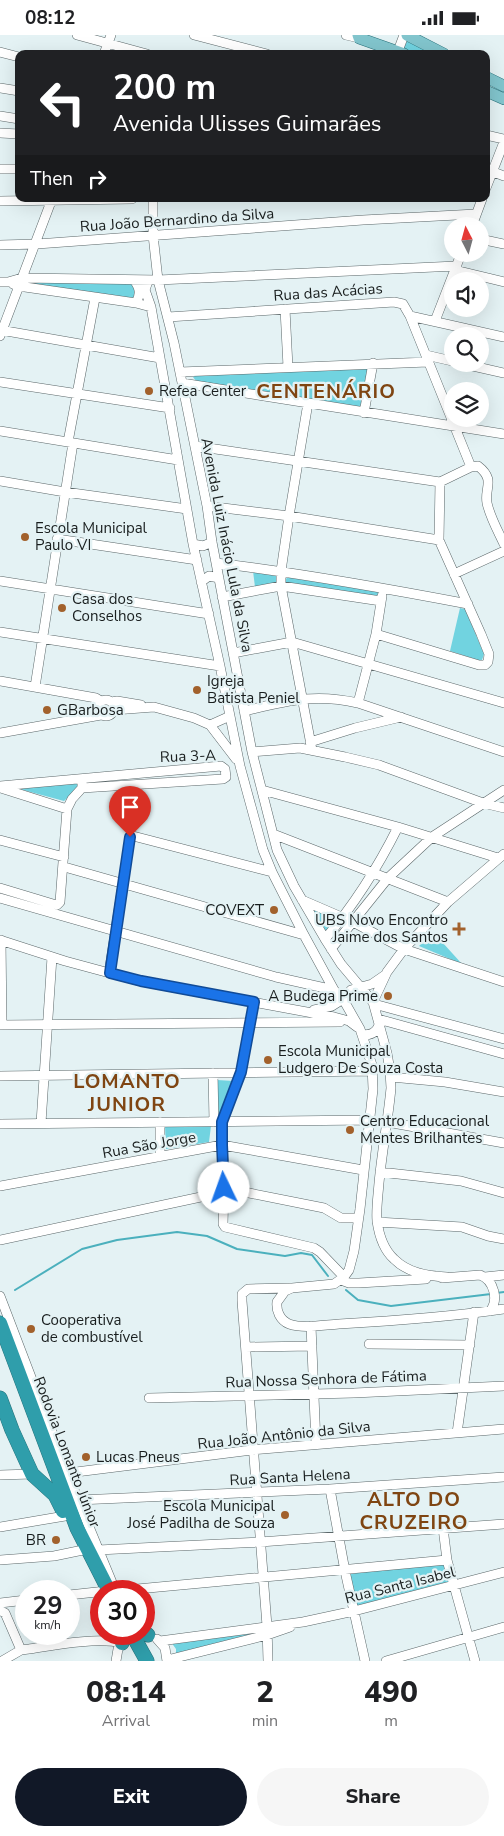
<!DOCTYPE html>
<meta charset="utf-8">
<style>
:root{--surface:#fff;--page:#f6f6f6;--text:#202124;--muted:#757577;--accent:#111827}
body{margin:0;font-family:"Nunito Sans",sans-serif;background:var(--page);color:var(--text);height:100vh;display:flex;flex-direction:column;font-size:19px;white-space:nowrap}
*{box-sizing:border-box;margin:0}
p{font-size:16px;color:var(--muted)}
.icon{flex:none;width:28px;height:28px;fill:none;stroke:currentColor;stroke-width:2;stroke-linecap:round;stroke-linejoin:round}
.map{position:relative;height:1626px;overflow:hidden}
.details{display:flex;flex-direction:column;background:var(--surface);flex:1}
.details>*{flex:none}
.hud{position:absolute;left:15px;top:15px;width:475px;height:152px;border-radius:10px;box-shadow:0 5px 20px #0002;background:#202124;color:#fff;overflow:hidden}
.needle{width:32px;rotate:354deg}
.tools{position:absolute;left:444px;top:182px;display:grid;gap:10px}
.tools a{display:grid;place-items:center;width:45px;height:45px;border-radius:50%;background:var(--surface);box-shadow:0 5px 20px #0002;font-size:25px}
.speed{position:absolute;left:15px;top:1545px;display:flex;gap:10px;font-size:25px;font-weight:700;text-align:center}
.speed>*{display:grid;place-content:center;width:65px;height:65px;border-radius:50%;background:var(--surface);box-shadow:0 5px 20px #0002;line-height:1}
.speed small{font-size:12px;font-weight:400}
.speed .limit{border:8px solid #d22;background:#fff;color:#111}
.pin{position:absolute;display:grid;place-items:center;width:42px;height:42px;color:#fff;margin:-51px -21px;border-radius:50% 50% 50% 0;rotate:-45deg;box-shadow:0 0 5px #0007}
.pin .icon{rotate:45deg}
.me{position:absolute;width:55px;margin:-28px;rotate:357deg;stroke-linejoin:round;filter:drop-shadow(0 0 4px #0008)}
.turn{display:flex;align-items:center;gap:18px;height:105px;padding:0 15px;font-size:22px}
.turn .icon{width:65px;height:65px;stroke-width:2.5}
.turn b{display:block;font-size:35px;line-height:42px}
.then{display:flex;align-items:center;height:48px;padding:0 15px;background:#0003;gap:10px;font-size:19px}
.eta{display:flex;justify-content:space-evenly;align-items:center;height:85px;text-align:center}
.eta b{font-size:30px;font-weight:800;line-height:35px}
.action{display:flex;gap:10px;margin-top:auto;padding:10px 15px}
.action a{flex:1;height:58px;border-radius:30px;background:var(--accent);color:#fff;font-size:20px;font-weight:800;line-height:58px;text-align:center}
.action a+a{background:var(--page);color:var(--text)}
.status{display:flex;justify-content:space-between;align-items:center;height:35px;padding:0 25px;background:var(--surface);direction:ltr}
.status svg{height:14px;fill:currentColor}
.map>svg:first-child{display:block}
</style>
<div class="status"><b>08:12</b><svg viewBox="0 0 49 12"><path d="M0 12V9h3v3zM5 12V6h3v6zM10 12V3h3v9zM15 12V0h3v12zM26 1h20v11H26zM47 4h2v5h-2z"/></svg></div>
<div class="map">
<svg width="504" height="1626" viewBox="0 0 504 1626">
<rect width="100%" height="100%" fill="#e4f2f4"/>
<path fill="#71d3e0" d="M 408,4 L 440,19 L 409,19 L 404,16 L 404,12 Z
M 33,246 L 131,246 L 138,261 L 132,265 L 44,251 L 31,248 Z
M 368,331 L 360,373 L 196,346 L 193,342 L 197,340 Z
M 253,536 L 276,541 L 277,546 L 274,549 L 255,552 Z
M 287,542 L 377,555 L 379,560 L 378,562 L 285,547 Z
M 460,573 L 465,574 L 484,619 L 482,625 L 478,625 L 450,616 Z
M 77,744 L 77,754 L 64,766 L 12,752 Z
M 311,872 L 339,883 L 327,898 Z
M 433,897 L 462,929 L 419,911 Z
M 217,1045 L 234,1046 L 222,1078 L 218,1079 Z
M 165,1091 L 211,1091 L 209,1107 L 166,1114 Z
M 446,1527 L 452,1548 L 356,1572 L 349,1539 Z
M 265,1597 L 176,1621 L 176,1614 L 171,1607 Z"/>
<g fill="none" stroke-linecap="round" stroke-linejoin="round">
<path stroke="#4bb0bd" stroke-width="2" d="M 15,1255 L 82,1214 L 117,1205 L 177,1197 L 207,1201 L 237,1214 L 285,1221 L 301,1218 L 312,1220 L 328,1241
M 346,1255 L 358,1265 L 391,1271 L 491,1259
M 496,1258 L 504,1257"/>
<g stroke="#5c686a" stroke-width="10">
<path id="minor" d="M 77,0 L 147,19
M 194,0 L 267,19
M 346,0 L 359,3
M 398,16 L 404,0
M 0,17 L 19,22
M 104,19 L 111,0
M 0,53 L 19,56
M 0,81 L 19,84
M 0,98 L 19,99
M 486,100 L 504,104
M 0,134 L 19,134
M 486,134 L 504,141
M 486,153 L 504,107
M 153,164 L 153,200 L 158,245 L 174,308 L 207,471 L 212,507 L 252,717 L 277,815 L 294,851 L 325,904 L 341,929 L 373,967 L 387,1018 L 390,1036 L 391,1053 C 388,1085 382,1116 379,1148 C 378,1161 376,1174 377,1186 C 379,1200 384,1215 394,1224 C 408,1238 427,1241 447,1242
M 0,166 L 132,164
M 472,191 L 482,164
M 480,204 L 504,209
M 0,210 L 37,209 L 363,185 L 476,179
M 455,235 L 504,247
M 134,245 C 140,253 141,259 136,268
M 148,246 L 145,255 L 151,272 L 193,509 L 220,631 L 240,731 L 263,815 L 272,837 L 304,900 L 334,955 L 343,964 L 360,994 L 372,1030 L 373,1054 L 360,1174 L 354,1216 L 349,1235 L 344,1242 L 334,1249 L 292,1253 L 285,1256 L 277,1267 C 276,1276 280,1285 289,1289 C 304,1294 323,1290 339,1289 C 394,1286 449,1282 504,1274
M 0,247 L 8,247 L 22,243 L 158,245 L 456,231
M 13,249 L 18,251 L 136,268 L 151,272
M 285,274 L 288,332
M 410,281 L 504,302
M 168,282 L 394,267 L 403,269 L 410,281 L 471,432
M 435,286 L 461,219
M 0,295 L 160,323
M 0,301 L 52,164
M 426,320 L 452,326
M 464,329 L 504,338
M 180,337 L 428,327
M 0,347 L 170,373
M 182,348 L 504,399
M 308,368 L 289,481 L 281,536 L 281,551 L 312,715
M 364,378 L 373,328
M 0,396 L 178,425
M 68,407 L 95,263
M 195,411 L 440,447 L 471,432 L 478,431 C 496,445 484,453 487,468 C 490,482 498,496 504,509
M 0,446 L 65,457 L 187,474
M 207,471 L 289,481 L 439,505
M 57,504 L 197,525
M 193,509 L 203,511 L 212,507
M 216,528 C 301,538 384,553 468,569
M 454,539 L 504,516
M 0,546 L 209,579
M 201,547 L 209,541 L 219,543
M 222,562 L 281,551 L 381,566
M 0,597 L 220,631
M 376,599 L 479,630 L 485,630 L 488,627 L 489,619 L 481,599 L 439,505 L 440,447
M 233,618 L 292,607 L 504,668
M 0,646 L 96,663 L 101,666
M 35,652 L 73,408
M98 673a8 8 0 1 1 16 0a8 8 0 1 1-16 0Z
M 112,667 L 117,666 L 141,670
M 358,668 L 376,599 L 382,561
M 114,675 L 154,672 L 194,683 L 210,690 L 236,724
M 244,676 C 287,666 314,658 358,668 L 504,717
M 210,690 L 230,681
M 0,698 L 101,680
M 310,707 L 355,693 L 401,682
M 252,717 L 300,713 L 345,722 L 379,730 L 483,768 L 504,773
M 0,751 L 221,731 L 225,734 L 226,742 L 223,744 L 82,753
M 1,753 L 67,774
M 262,755 L 398,792 L 498,823
M 273,799 L 448,867
M 0,805 L 64,822
M 68,833 L 304,900
M 0,853 L 53,869 L 57,870 L 60,867 L 67,774 L 72,764 L 82,753 L 82,748
M 0,863 L 276,942 L 334,955
M 302,865 L 353,887 L 404,914 L 504,947
M 325,904 C 354,870 378,832 398,792
M 0,905 L 65,926 L 139,946 L 334,982 L 349,986 L 357,992
M 1,905 L 2,990
M 331,914 L 388,843 L 432,802 L 504,755
M 109,938 L 130,802 L 133,801 L 272,837
M 254,967 L 241,1037 L 222,1087 L 222,1110 L 224,1153 L 223,1189 L 225,1192 L 314,1213 L 320,1217 L 344,1242
M 373,967 L 387,937 L 404,914 L 448,867 L 504,819
M 374,969 L 504,1004
M 314,975 L 332,971 L 343,964 L 351,955 L 372,949 L 385,940
M 378,984 L 504,1019
M 0,990 L 340,987
M 362,1000 C 371,1000 376,998 379,990
M 213,1038 L 214,1087
M 0,1041 L 372,1036
M 391,1042 L 445,1047 L 504,1057
M 160,1087 L 160,1122
M 387,1087 L 504,1108
M 41,1088 L 52,922
M 0,1089 L 370,1085
M 380,1137 L 461,1146 L 504,1158
M 0,1151 L 222,1110 L 363,1135
M 224,1153 L 324,1173 L 341,1183 L 358,1183
M 377,1187 L 462,1192 L 488,1201 L 504,1204
M 0,1205 L 224,1157
M 485,1242 L 504,1240
M 442,1243 L 480,1240 C 494,1245 499,1265 490,1276
M 341,1245 L 349,1248 L 359,1248 L 426,1244
M 0,1261 L 78,1465 L 113,1550
M 311,1291 L 316,1409
M 369,1309 L 470,1310
M 246,1312 L 312,1311
M 149,1363 L 354,1358 L 504,1351
M 457,1398 L 474,1277
M 68,1438 L 252,1415 L 504,1394
M 0,1440 L 32,1439
M 330,1454 L 345,1536 L 365,1626
M 78,1465 L 330,1454 L 504,1442
M 0,1492 L 65,1481
M 443,1493 L 447,1525 L 475,1626
M 98,1515 L 260,1507 L 504,1489
M 0,1525 L 54,1521 L 83,1515
M 116,1556 L 447,1525
M 69,1560 L 106,1556
M 0,1568 L 26,1565
M 1,1576 L 5,1578 L 21,1615
M 157,1604 L 165,1613 L 167,1626
M 160,1606 L 303,1587 L 354,1576 L 504,1537
M 167,1625 L 267,1600 L 290,1592
M 2,1626 L 21,1615 L 29,1614 C 55,1610 97,1602 122,1608
M 116,1626 L 118,1614 L 125,1605
M 268,1626 L 267,1591 L 242,1266 L 242,1259 L 248,1254 L 290,1253
M 386,1626 L 504,1592"/>
</g>
<g stroke="#27717a" stroke-width="12">
<path id="major" d="M 358,0 L 359,3 L 404,19
M 407,0 L 444,19
M 486,42 L 504,51
M 486,56 L 504,64"/>
</g>
<g stroke="#27717a" stroke-width="15">
<path id="highway" d="M 0,1288 L 77,1493 L 109,1556
M 0,1363 L 12,1395 L 32,1439 L 55,1460 L 63,1476
M 144,1597 L 148,1600
M 132,1599 L 147,1626
M 122,1608 L 122,1599"/>
</g>
<use href="#minor" stroke="#fff" stroke-width="9"/>
<use href="#major" stroke="#82c5cd" stroke-width="11"/>
<use href="#highway" stroke="#2f9eab" stroke-width="14"/>
</g>
<g fill="none" stroke-linecap="round" stroke-linejoin="round">
<g stroke="#114b97" stroke-width="12">
<path id="route" d="M 130,802 L 110,938 L 141,946 L 254,967 L 241,1037 L 222,1087 L 222,1110 L 224,1153"/>
</g>
<use href="#route" stroke="#1a73e8" stroke-width="9"/>
</g>
<g fill="#a2612c" stroke="#e4f2f4" stroke-width="2">
<circle cx="149" cy="356" r="5"/>
<circle cx="25" cy="502" r="5"/>
<circle cx="62" cy="573" r="5"/>
<circle cx="197" cy="655" r="5"/>
<circle cx="47" cy="675" r="5"/>
<circle cx="274" cy="875" r="5"/>
<path d="M456.5 886.5h5v5h5v5h-5v5h-5v-5h-5v-5h5z"/>
<circle cx="388" cy="961" r="5"/>
<circle cx="268" cy="1025" r="5"/>
<circle cx="350" cy="1095" r="5"/>
<circle cx="31" cy="1294" r="5"/>
<circle cx="86" cy="1422" r="5"/>
<circle cx="285" cy="1480" r="5"/>
<circle cx="56" cy="1505" r="5"/>
</g>
<g text-anchor="middle" stroke-width="4.5" stroke-linejoin="round" paint-order="stroke">
<g font-size="15" fill="#191e1e" stroke="#e4f2f4">
<text transform="translate(177 185) rotate(-4)" y="5">Rua João Bernardino da Silva</text>
<text transform="translate(328 257) rotate(-4)" y="5">Rua das Acácias</text>
<text transform="translate(227 510) rotate(79)" y="5">Avenida Luiz Inácio Lula da Silva</text>
<text transform="translate(188 721) rotate(-2)" y="5">Rua 3-A</text>
<text transform="translate(149 1110) rotate(-10)" y="5">Rua São Jorge</text>
<text transform="translate(326 1344) rotate(-2)" y="5">Rua Nossa Senhora de Fátima</text>
<text transform="translate(284 1400) rotate(-6)" y="5">Rua João Antônio da Silva</text>
<text transform="translate(67 1417) rotate(69)" y="5">Rodovia Lomanto Júnior</text>
<text transform="translate(290 1442) rotate(-3)" y="5">Rua Santa Helena</text>
<text transform="translate(400 1550) rotate(-14)" y="5">Rua Santa Isabel</text>
</g>
<g font-size="15" fill="#191e1e" stroke="#e4f2f4" text-anchor="start">
<text x="159" y="361">Refea Center</text>
<text x="35" y="498">Escola Municipal<tspan x="35" dy="17">Paulo VI</tspan></text>
<text x="72" y="569">Casa dos<tspan x="72" dy="17">Conselhos</tspan></text>
<text x="207" y="651">Igreja<tspan x="207" dy="17">Batista Peniel</tspan></text>
<text x="57" y="680">GBarbosa</text>
<text x="264" y="880" text-anchor="end">COVEXT</text>
<text x="448" y="890" text-anchor="end">UBS Novo Encontro<tspan x="448" dy="17">Jaime dos Santos</tspan></text>
<text x="378" y="966" text-anchor="end">A Budega Prime</text>
<text x="278" y="1021">Escola Municipal<tspan x="278" dy="17">Ludgero De Souza Costa</tspan></text>
<text x="360" y="1091">Centro Educacional<tspan x="360" dy="17">Mentes Brilhantes</tspan></text>
<text x="41" y="1290">Cooperativa<tspan x="41" dy="17">de combustível</tspan></text>
<text x="96" y="1427">Lucas Pneus</text>
<text x="275" y="1476" text-anchor="end">Escola Municipal<tspan x="275" dy="17">José Padilha de Souza</tspan></text>
<text x="46" y="1510" text-anchor="end">BR</text>
</g>
<g font-size="20" font-weight="bold" letter-spacing="1" fill="#7f4512" stroke="#e4f2f4">
<text x="326" y="363">CENTENÁRIO</text>
<text x="127" y="1053">LOMANTO<tspan x="127" dy="23">JUNIOR</tspan></text>
<text x="414" y="1471">ALTO DO<tspan x="414" dy="23">CRUZEIRO</tspan></text>
</g>
</g>
</svg>
<div class="tools">
<a><svg class="needle" viewBox="-14 -14 28 28"><path d="M0-13l5 13h-10z" fill="#e53935"/><path d="M0 13l5-13h-10z" fill="#757577"/></svg></a>
<a><svg class="icon" aria-label="sound" viewBox="0 0 24 24"><path d="M4 9h4l5-4v14l-5-4H4zM17 9q2 3 0 6"/></svg></a>
<a><svg class="icon" aria-label="search" viewBox="0 0 24 24"><circle cx="10" cy="10" r="6"/><path d="M15 15l6 6"/></svg></a>
<a><svg class="icon" aria-label="layers" viewBox="0 0 24 24"><path d="M12 4l9 5-9 5-9-5zM3 14l9 5 9-5"/></svg></a>
</div>
<div class="speed"><div>29<small>km/h</small></div><div class="limit">30</div></div>
<div class="pin" style="left:130px;top:802px;background:#d93025"><svg class="icon" aria-label="arrive" viewBox="0 0 24 24"><path d="M6 21V4h12l-3 4 3 4H6"/></svg></div>
<svg class="me" style="left:224px;top:1153px" viewBox="-20 -20 40 40"><circle r="19" fill="#fff"/><path d="M0-13L10 11 0 6-10 11z" fill="#1a73e8"/></svg>
<div class="hud">
<div class="turn"><svg class="icon" aria-label="left" viewBox="0 0 24 24"><path d="M17 20v-9H6M10 6l-5 5 5 5"/></svg><div><b>200 m</b>Avenida Ulisses Guimarães</div></div>
<div class="then">Then<svg class="icon" aria-label="right" viewBox="0 0 24 24"><path d="M7 20v-9h11M14 6l5 5-5 5"/></svg></div>
</div>
</div>
<section class="details">
<div class="eta">
<div><b>08:14</b><p>Arrival</p></div>
<div><b>2</b><p>min</p></div>
<div><b>490</b><p>m</p></div>
</div>
<div class="action"><a>Exit</a><a>Share</a></div>
</section>
